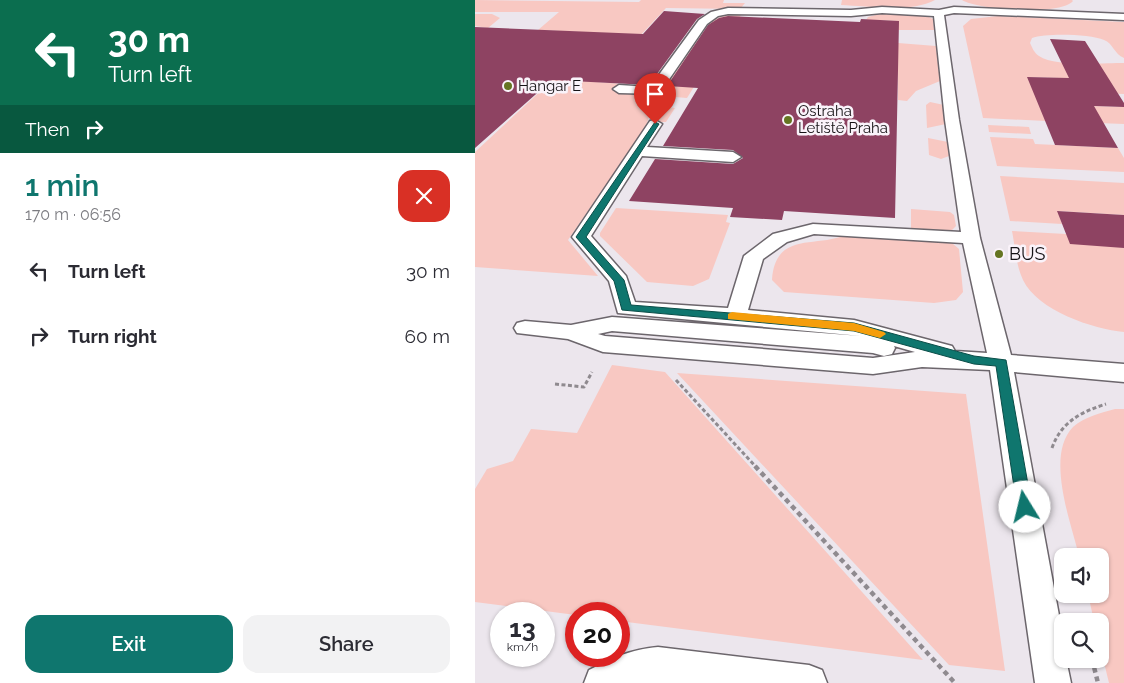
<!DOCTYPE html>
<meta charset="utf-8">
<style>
:root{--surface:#fff;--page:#f2f2f3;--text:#2b2b33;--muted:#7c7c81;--accent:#0f766e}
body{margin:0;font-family:Raleway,sans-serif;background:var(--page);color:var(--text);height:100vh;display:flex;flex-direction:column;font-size:19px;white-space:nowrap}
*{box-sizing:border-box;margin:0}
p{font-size:16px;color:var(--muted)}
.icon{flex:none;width:28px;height:28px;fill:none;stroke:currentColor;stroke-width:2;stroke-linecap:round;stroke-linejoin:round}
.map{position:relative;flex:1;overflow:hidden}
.sheet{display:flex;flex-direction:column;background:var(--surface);width:475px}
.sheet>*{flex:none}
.guide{background:#0b6e4f;color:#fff;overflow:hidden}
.fabs{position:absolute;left:579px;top:548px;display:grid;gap:10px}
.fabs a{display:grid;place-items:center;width:55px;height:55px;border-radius:10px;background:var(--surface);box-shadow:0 1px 4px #0004;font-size:25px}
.speed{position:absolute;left:15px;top:602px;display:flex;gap:10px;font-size:25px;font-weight:700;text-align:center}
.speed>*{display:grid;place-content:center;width:65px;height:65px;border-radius:50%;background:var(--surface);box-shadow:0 1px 4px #0004;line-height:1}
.speed small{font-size:12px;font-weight:400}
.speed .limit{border:8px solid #d22;background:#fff;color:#111}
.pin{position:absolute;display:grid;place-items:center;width:42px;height:42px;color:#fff;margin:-51px -21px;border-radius:50% 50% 50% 0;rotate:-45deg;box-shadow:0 0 5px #0007}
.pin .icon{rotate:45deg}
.me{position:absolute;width:55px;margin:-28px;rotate:351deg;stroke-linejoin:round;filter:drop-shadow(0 0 4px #0008)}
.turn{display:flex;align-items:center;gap:18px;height:105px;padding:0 25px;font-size:22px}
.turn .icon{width:65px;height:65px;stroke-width:2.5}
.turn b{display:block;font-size:35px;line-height:42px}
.then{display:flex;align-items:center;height:48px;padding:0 25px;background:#0003;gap:10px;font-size:19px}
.round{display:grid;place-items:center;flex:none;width:52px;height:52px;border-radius:15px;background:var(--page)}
.overview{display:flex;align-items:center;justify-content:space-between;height:85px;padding:0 25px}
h1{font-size:30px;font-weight:600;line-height:38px;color:var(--accent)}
.primary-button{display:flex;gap:10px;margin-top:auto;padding:10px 25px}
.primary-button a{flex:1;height:58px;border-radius:15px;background:var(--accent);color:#fff;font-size:20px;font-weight:600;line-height:58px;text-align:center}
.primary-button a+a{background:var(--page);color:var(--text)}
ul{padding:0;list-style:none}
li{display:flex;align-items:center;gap:15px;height:65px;padding:0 25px}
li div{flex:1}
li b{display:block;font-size:19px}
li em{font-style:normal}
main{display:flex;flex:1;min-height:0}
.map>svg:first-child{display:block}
</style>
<main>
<section class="sheet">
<div class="guide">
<div class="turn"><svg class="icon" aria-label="left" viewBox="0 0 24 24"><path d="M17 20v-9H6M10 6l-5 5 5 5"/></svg><div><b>30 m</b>Turn left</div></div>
<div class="then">Then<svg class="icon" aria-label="right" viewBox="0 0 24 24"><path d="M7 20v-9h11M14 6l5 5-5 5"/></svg></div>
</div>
<div class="overview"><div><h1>1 min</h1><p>170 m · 06:56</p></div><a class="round" style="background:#d93025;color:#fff"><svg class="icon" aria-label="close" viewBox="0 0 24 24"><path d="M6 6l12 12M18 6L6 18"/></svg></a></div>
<ul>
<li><svg class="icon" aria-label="left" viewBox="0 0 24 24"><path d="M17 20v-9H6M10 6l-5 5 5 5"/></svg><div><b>Turn left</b></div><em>30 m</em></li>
<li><svg class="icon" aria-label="right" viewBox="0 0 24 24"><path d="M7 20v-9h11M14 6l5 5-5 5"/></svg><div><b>Turn right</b></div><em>60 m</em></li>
</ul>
<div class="primary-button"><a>Exit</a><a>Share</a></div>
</section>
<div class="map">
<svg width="649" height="683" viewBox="0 0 649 683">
<rect width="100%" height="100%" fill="#ece6ed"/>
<path fill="#f8c8c2" d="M 0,0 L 164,2 L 166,0 L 249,0 L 248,3 L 270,3 L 265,9 L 191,8 L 122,82 L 147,84 L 140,92 L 181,94 L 171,126 L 93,240 L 123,276 L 0,267 L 0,152 L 128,33 L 63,30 L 84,12 L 0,12 Z
M 367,0 L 460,0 C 437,13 392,6 366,5 Z
M 487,0 L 597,0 L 598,1 C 585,16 503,10 487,0 Z
M 269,13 L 266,15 L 250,41 L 247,42 L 212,98 L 200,97 L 194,107 L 200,108 L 191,122 L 178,122 L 186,93 L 236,21 L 252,14 Z
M 408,13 L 452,16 L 458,19 L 459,30 L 423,30 L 423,21 L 391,20 L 393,17 Z
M 0,14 L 17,14 L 25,18 L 13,28 L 0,26 Z
M 523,16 L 649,22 L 649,58 C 639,54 638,43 629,40 C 615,34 571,33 557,38 L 555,43 C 557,47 559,53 564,56 C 580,67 628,63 649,63 L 649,94 L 621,93 L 586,78 L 553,77 L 571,121 L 508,118 L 488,26 L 496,19 Z
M 423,43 L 461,46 L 465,81 L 441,91 L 432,101 L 423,100 Z
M 455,102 L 469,105 L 471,124 L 452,128 L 451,105 Z
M 616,106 L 649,107 L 649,124 L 597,122 Z
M 513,125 L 554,127 L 556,134 L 514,132 Z
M 515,137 L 558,139 L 560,144 L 643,148 L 649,158 L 649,172 L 522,166 Z
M 453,138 L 473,142 L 474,156 L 466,159 L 454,155 Z
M 525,176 L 649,183 L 649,215 L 583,211 L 587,224 L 535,221 Z
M 141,208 L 253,215 L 251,222 L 255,223 L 234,279 L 218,286 L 172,282 L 125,236 L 125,233 Z
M 436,209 L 475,212 L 479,215 L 481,226 L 475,232 L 436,230 Z
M 537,231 L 591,234 L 649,248 L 649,332 C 618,329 563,311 548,280 C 541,266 540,246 537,231 Z
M 370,235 L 477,243 L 484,249 L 488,292 L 481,300 L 459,303 L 309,292 L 297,280 C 300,231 341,248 370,235 Z
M 137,365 L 190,372 L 448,660 L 144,621 L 144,614 L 101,615 L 0,602 L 0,489 L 12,469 L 38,461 L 56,429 L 102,433 Z
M 202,373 L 491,394 L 530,671 L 474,665 Z
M 640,409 L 649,409 L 649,683 L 634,683 L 625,646 L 625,621 L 619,621 L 613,594 L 625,594 L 625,556 L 604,556 C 596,522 570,456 598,427 C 609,417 626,413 640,409 Z"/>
<path fill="#8e4362" d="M 189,11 L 230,14 L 222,19 L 174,85 L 77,80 L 0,148 L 0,27 L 168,34 Z
M 253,16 L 385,22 L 386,19 L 424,21 L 420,218 L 309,211 L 307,220 L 255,217 L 258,208 L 154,201 L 180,159 L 258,164 L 268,158 L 258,150 L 188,146 L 223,88 L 192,86 L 233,25 L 244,18 Z
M 575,39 L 610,41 L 649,103 L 649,107 L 619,106 L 643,148 L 580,145 L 552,77 L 594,78 Z
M 582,211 L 649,215 L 649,248 L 595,244 Z"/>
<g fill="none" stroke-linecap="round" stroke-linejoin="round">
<g stroke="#6c666c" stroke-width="3">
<path id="service" d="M 407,7 L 464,10 L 479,7 L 649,14 L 649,20 L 479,13 L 469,15 L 484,120 L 505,238 L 536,355 L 649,364 L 649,382 L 539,372 L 588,637 L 588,659 L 591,659 L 596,683 L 560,683 L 515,370 L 447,367 L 398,374 L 128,352 L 93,339 L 42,333 L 39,328 L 42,323 L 50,321 L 96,325 L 137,317 L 386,336 L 143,313 L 134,281 L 97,237 L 175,121 L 180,120 L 187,124 L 172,147 L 258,152 L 266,157 L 258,162 L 167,156 L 116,236 L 151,276 L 160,302 L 253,308 L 269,256 L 298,234 L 338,224 L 486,232 L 470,120 L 459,16 L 407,13 L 376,16 L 253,14 L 243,16 L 232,24 L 184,94 L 144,93 L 138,89 L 144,85 L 175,87 L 224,20 L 236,12 L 253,8 L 376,10 ZM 339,234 L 488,243 L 512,353 L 480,351 L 477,346 L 379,320 L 273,310 L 288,259 L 312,242 ZM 137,331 L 398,353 L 409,356 L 417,354 L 420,348 L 419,346 L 440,352 L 398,358 L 130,336 L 123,334 Z
M 183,647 L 334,665 L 347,670 L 352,683 L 109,683 L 114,670 C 140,657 154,650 183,647 Z"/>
</g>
<path stroke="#8f8a8f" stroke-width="3" stroke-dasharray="4 2.5" stroke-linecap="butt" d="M 201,380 L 281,467
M 80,384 L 109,387 L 117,372
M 577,448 C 586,422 606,412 631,404"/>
<path stroke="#8f8a8f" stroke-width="4.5" stroke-dasharray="5 4" stroke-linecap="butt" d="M 280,466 L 480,683
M 617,659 L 623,683"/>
<use href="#service" fill="#fff" fill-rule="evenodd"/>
</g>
<path fill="#0f766e" stroke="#0a4d48" d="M 180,122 L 184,124 L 111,237 L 149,280 L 156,305 L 379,323 L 499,356 L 531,360 L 557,507 L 555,511 L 550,513 L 545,511 L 542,507 L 521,366 L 499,364 L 379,331 L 147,310 L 139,281 L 101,237 Z"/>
<path fill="#f59e0b" d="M 257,312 L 379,323 L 409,332 L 411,334 L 405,338 L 379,331 L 253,319 L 253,314 Z"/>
<g fill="#657522" stroke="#faf3fa" stroke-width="2">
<circle cx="33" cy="86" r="5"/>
<circle cx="313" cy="120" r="5"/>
<circle cx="524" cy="254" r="5"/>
</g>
<g text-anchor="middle" stroke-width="5" stroke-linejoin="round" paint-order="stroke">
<g font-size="15" fill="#161316" stroke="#faf3fa" text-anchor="start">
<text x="43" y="91">Hangar E</text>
<text x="323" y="116">Ostraha<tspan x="323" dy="17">Letiště Praha</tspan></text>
</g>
<g font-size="18" fill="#161316" stroke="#faf3fa" text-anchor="start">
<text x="534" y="260">BUS</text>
</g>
</g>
</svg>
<div class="fabs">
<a><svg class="icon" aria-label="sound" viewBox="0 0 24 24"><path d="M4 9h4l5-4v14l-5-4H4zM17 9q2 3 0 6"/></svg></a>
<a><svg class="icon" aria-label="search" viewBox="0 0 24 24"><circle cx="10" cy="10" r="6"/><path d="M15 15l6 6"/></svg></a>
</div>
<div class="speed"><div>13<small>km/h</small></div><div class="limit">20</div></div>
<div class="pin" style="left:180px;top:124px;background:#d93025"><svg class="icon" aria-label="arrive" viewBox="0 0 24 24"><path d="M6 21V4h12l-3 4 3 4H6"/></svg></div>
<svg class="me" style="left:550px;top:507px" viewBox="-20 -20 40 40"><circle r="19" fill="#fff"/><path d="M0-13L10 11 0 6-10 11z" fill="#0f766e"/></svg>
</div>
</main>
